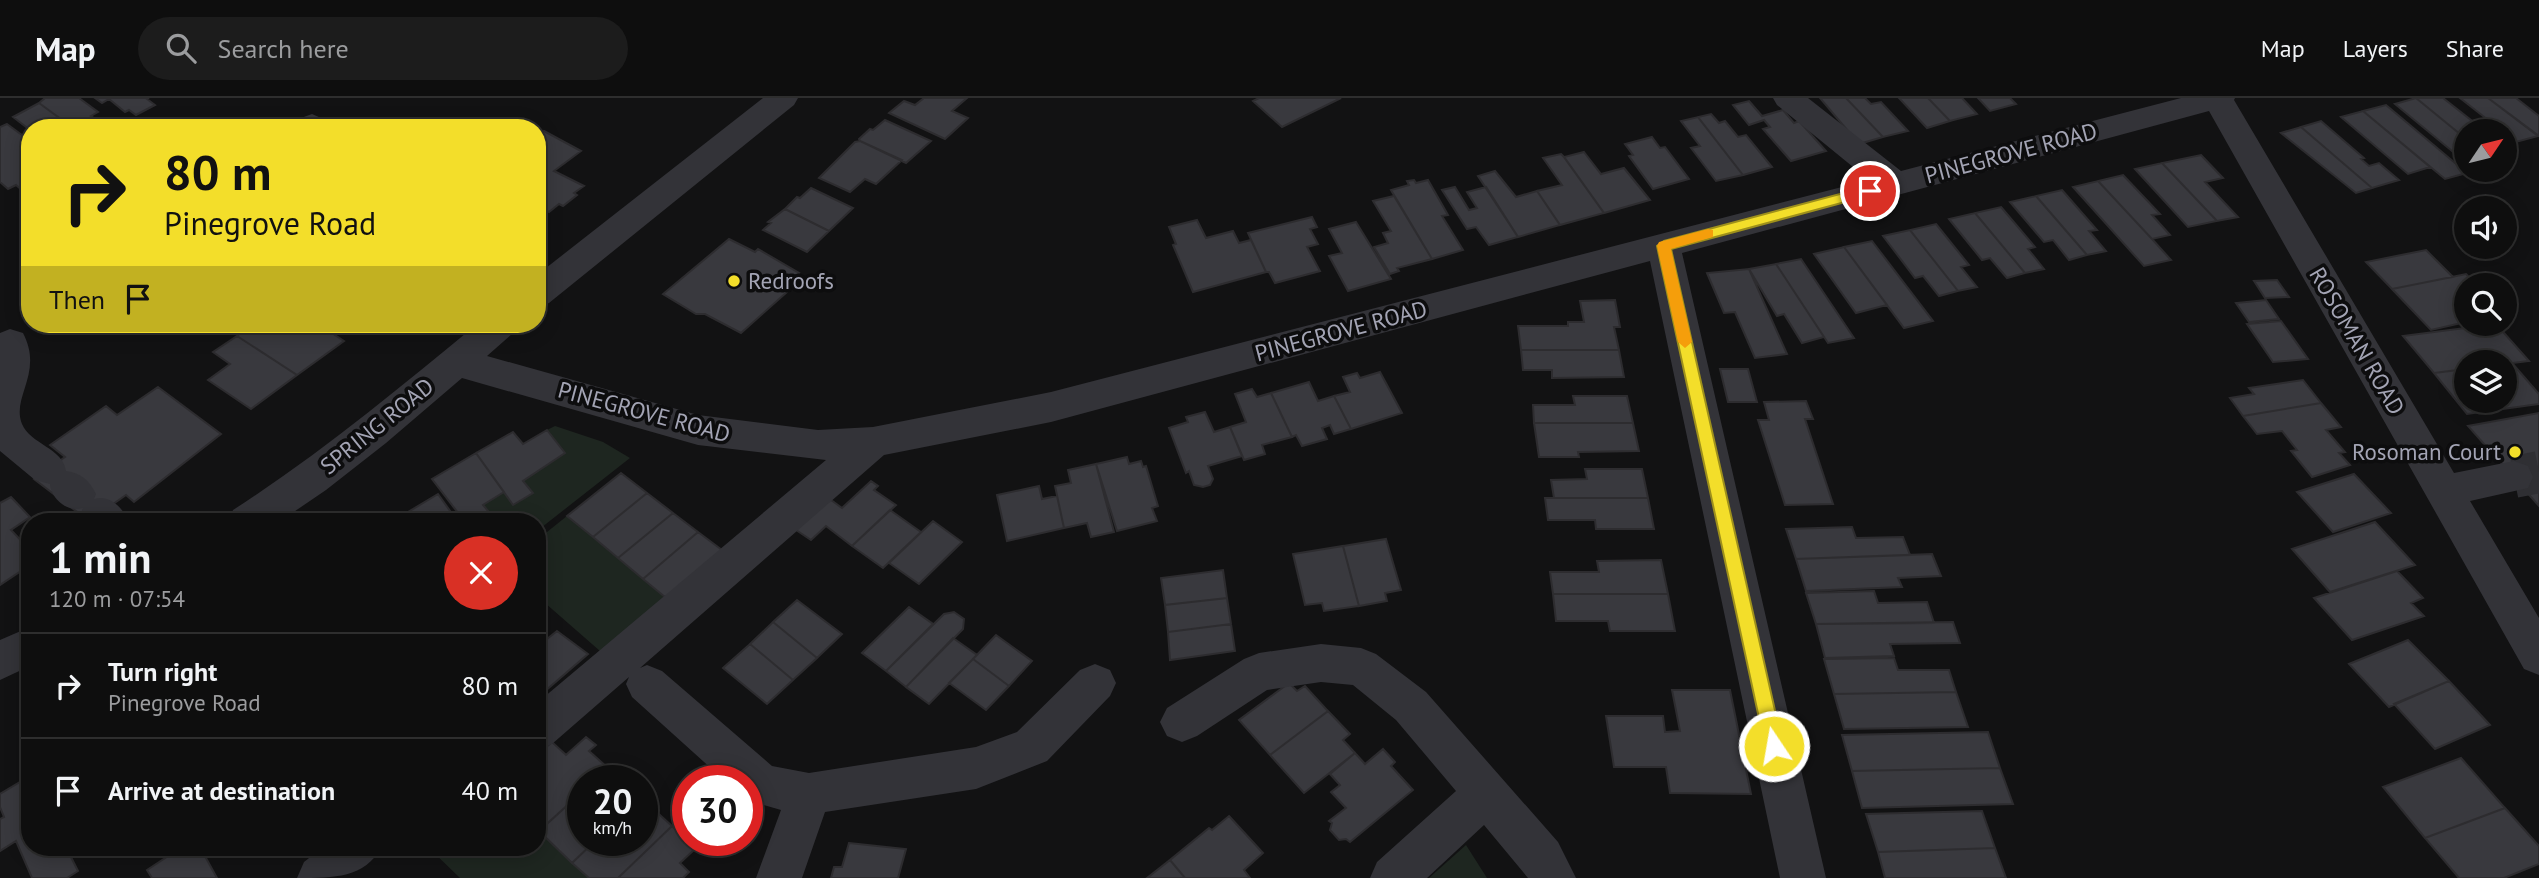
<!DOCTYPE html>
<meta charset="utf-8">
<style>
:root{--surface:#0e0e0e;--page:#1c1c1c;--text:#f1f3f6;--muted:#9b9c9e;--line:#2e2e2e}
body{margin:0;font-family:"PT Sans",sans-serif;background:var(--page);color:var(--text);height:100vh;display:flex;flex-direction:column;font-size:26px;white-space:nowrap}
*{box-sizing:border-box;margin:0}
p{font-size:23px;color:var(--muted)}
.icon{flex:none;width:38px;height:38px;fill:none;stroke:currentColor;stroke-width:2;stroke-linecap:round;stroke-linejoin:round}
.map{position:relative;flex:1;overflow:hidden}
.side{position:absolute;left:21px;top:415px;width:525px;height:343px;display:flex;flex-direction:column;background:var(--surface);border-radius:28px;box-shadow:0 4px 18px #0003,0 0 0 2px var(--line)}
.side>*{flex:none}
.banner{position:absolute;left:21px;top:21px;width:525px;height:214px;border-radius:28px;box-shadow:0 4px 18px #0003,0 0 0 2px var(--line);background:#f3de2a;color:#111;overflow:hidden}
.needle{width:46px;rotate:55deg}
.fabs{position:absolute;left:2454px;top:21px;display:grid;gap:14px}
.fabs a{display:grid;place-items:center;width:63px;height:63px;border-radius:50%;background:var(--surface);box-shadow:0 4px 18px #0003,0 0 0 2px var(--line);font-size:35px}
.speed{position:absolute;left:567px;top:667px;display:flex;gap:14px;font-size:35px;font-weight:700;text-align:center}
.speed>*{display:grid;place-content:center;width:91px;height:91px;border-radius:50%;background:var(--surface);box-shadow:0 4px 18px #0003,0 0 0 2px var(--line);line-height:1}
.speed small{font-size:18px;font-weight:400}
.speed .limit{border:10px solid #d22;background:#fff;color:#111}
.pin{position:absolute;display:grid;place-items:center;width:60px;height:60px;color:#fff;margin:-30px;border:4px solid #fff;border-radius:50%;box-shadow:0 2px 7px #0007}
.me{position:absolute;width:77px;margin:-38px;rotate:348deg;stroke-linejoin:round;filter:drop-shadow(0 0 5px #0008)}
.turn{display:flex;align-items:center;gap:24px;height:147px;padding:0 28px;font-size:32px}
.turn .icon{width:91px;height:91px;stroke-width:2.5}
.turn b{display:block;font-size:49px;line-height:60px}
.then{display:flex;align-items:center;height:66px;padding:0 28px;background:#0003;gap:14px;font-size:26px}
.round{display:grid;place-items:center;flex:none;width:74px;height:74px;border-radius:37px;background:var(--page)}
.head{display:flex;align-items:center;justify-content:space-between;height:119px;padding:0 28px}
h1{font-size:42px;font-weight:800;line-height:52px}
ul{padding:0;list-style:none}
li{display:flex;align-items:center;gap:21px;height:105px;padding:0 28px;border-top:2px solid var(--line)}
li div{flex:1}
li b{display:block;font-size:26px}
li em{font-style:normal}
header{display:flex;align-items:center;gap:42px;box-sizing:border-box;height:98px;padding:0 35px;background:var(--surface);border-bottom:2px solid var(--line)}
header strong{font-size:33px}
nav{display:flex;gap:38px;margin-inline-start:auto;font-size:24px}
.search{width:490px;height:63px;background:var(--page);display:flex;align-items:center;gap:18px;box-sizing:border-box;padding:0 24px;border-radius:38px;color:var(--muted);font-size:26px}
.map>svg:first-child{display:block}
</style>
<header>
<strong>Map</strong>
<div class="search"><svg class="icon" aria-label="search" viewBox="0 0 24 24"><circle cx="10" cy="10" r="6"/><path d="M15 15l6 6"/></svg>Search here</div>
<nav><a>Map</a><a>Layers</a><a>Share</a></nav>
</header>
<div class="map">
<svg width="2539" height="780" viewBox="0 0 2539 780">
<rect width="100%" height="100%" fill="#121213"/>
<path fill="#1e2620" d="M 555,328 L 603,344 L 630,360 L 537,433 L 537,424 L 472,424 L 488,413 L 483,407 L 504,394 L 513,407 L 533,395 L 523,383 L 565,355 L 547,332 Z
M 567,418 L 671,504 L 608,560 L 537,498 L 537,442 Z
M 545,723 L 548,725 L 539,733 L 589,780 L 460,780 L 429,750 L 537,749 L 537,728 Z
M 1466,747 L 1487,780 L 1429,780 Z"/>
<path fill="#39393e" stroke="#2d2c2f" stroke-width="2" d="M 45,0 L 79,0 L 98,14 L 91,18 L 102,26 L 95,30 L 73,30 L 39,5 Z
M 95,0 L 149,0 L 147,1 L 155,7 L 136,17 L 129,12 L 125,14 L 109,1 L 102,5 Z
M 924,0 L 967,0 L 952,13 L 968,20 L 945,41 L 889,15 L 904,3 L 915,7 Z
M 1259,0 L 1341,0 L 1282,29 L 1253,3 Z
M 1820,0 L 1846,0 L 1883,39 L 1859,46 Z
M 1846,0 L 1865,0 L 1871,6 L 1881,4 L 1908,33 L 1883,39 Z
M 1899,0 L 1928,0 L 1950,23 L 1927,30 Z
M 1928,0 L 1962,0 L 1977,16 L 1950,23 Z
M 1978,0 L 2010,0 L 2016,6 L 1990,13 Z
M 2416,0 L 2466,41 L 2466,56 L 2458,58 L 2395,6 Z
M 2416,0 L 2443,0 L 2485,33 L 2466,33 L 2466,41 Z
M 2460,0 L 2488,0 L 2538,38 L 2516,44 Z
M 2488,0 L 2516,0 L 2539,18 L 2539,38 Z
M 1749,3 L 1762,18 L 1783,12 L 1794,25 L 1799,23 L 1826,53 L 1791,63 L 1763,31 L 1770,29 L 1764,22 L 1749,27 L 1733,7 Z
M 39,5 L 73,30 L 30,32 L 13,19 Z
M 2386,7 L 2467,75 L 2445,81 L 2363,13 Z
M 2363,13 L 2430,69 L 2408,76 L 2341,19 Z
M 1711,16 L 1719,25 L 1725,23 L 1738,39 L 1746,37 L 1772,69 L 1743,77 L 1698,19 Z
M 1698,19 L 1743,77 L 1716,83 L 1691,50 L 1700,48 L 1681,23 Z
M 885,22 L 931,43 L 906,65 L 860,43 L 859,41 L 870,31 L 873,32 Z
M 2321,23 L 2364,60 L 2361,61 L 2369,68 L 2379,65 L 2399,82 L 2372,90 L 2301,29 Z
M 7,26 L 30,43 L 30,89 L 23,93 L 16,87 L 8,91 L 0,84 L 0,29 Z
M 2301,29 L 2372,90 L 2356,95 L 2281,35 Z
M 544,33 L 581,53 L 554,73 L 584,88 L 574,95 L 577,97 L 563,108 L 559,106 L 549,114 L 537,108 L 537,39 Z
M 1652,39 L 1660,50 L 1665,49 L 1689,81 L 1653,91 L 1629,58 L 1633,57 L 1625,46 Z
M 860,43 L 902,62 L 876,86 L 865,81 L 850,94 L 819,80 L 855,44 Z
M 1584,54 L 1601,76 L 1624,70 L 1650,102 L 1604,115 L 1564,59 Z
M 1561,56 L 1564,59 L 1604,115 L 1560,127 L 1537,93 L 1562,87 L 1543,60 Z
M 2201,57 L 2223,80 L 2205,84 L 2238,119 L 2217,123 L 2162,65 Z
M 2162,65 L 2217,123 L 2188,129 L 2135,71 Z
M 1495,73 L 1516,99 L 1537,93 L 1560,127 L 1518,139 L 1478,78 Z
M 2123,77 L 2160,116 L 2152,117 L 2170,137 L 2152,141 L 2098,83 Z
M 1414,82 L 1416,85 L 1428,82 L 1448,117 L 1442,118 L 1463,152 L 1432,161 L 1391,92 L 1409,87 L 1407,83 Z
M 2098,83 L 2152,141 L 2171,162 L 2144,168 L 2073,89 Z
M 1455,89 L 1469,112 L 1477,110 L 1467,94 L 1486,89 L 1518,139 L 1489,147 L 1476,129 L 1467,131 L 1442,92 Z
M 811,90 L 853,110 L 829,133 L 785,111 L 797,99 L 800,100 Z
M 2062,92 L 2097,132 L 2089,133 L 2106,153 L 2087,157 L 2036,98 Z
M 1394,98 L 1432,161 L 1397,170 L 1399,173 L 1390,176 L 1374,149 L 1388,145 L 1383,135 L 1391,133 L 1373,103 Z
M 2036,98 L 2087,157 L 2069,162 L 2053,142 L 2044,144 L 2010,104 Z
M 2001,109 L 2035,149 L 2028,151 L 2044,171 L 2025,175 L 1975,115 Z
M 785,111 L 829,133 L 807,154 L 763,132 L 771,125 L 768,124 Z
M 1975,115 L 2025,175 L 2007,180 L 1990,160 L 1982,162 L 1949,121 Z
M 1312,119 L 1317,129 L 1310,131 L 1318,146 L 1307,149 L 1320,173 L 1275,185 L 1269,174 L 1266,174 L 1248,135 Z
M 1197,122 L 1206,140 L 1233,133 L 1239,145 L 1251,142 L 1266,174 L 1193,194 L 1173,147 L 1176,146 L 1169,129 Z
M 1356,124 L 1391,181 L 1348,193 L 1329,158 L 1342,155 L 1329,131 Z
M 1936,126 L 1969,167 L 1961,169 L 1977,189 L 1958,193 L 1910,132 Z
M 1910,132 L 1958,193 L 1939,198 L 1923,178 L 1915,180 L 1883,138 Z
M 729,141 L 755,154 L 758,151 L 799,175 L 781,191 L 787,194 L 741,235 L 705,216 L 696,216 L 663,196 Z
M 1872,143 L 1933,223 L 1904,230 L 1844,149 Z
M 1844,149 L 1887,207 L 1856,215 L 1814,156 Z
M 2426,152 L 2453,179 L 2392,191 L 2366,164 Z
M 1801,161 L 1854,240 L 1828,245 L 1776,166 Z
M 1776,166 L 1824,239 L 1802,245 L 1784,216 L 1777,218 L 1749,171 Z
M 1749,171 L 1787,256 L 1755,260 L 1735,214 L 1724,215 L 1707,175 Z
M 2466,176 L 2476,187 L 2466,187 L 2466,196 L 2456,198 L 2466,207 L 2466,224 L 2431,232 L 2392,191 Z
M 2277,182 L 2289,199 L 2265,200 L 2254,183 Z
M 1615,202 L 1620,229 L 1614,229 L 1619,252 L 1521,252 L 1518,228 L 1568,228 L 1568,224 L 1584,224 L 1580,203 Z
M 2266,202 L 2279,221 L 2249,224 L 2236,205 Z
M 2281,223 L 2308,261 L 2273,264 L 2247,226 Z
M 253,226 L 264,226 L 275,233 L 285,226 L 318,226 L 344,243 L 297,277 L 237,238 Z
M 2496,226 L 2529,263 L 2504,266 L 2466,264 L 2466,271 L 2434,275 L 2403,238 Z
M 237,238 L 297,277 L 251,311 L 208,282 L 230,266 L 213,254 Z
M 1521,252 L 1619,252 L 1624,279 L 1552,280 L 1552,272 L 1523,272 Z
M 2512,265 L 2539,296 L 2539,306 L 2467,316 L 2434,275 L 2466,271 L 2466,303 L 2504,303 L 2504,266 Z
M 1720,271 L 1748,271 L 1757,304 L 1728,304 Z
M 1380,274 L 1402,315 L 1351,331 L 1334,298 L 1350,294 L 1343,279 L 1357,275 L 1360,280 Z
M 2303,282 L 2321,305 L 2243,318 L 2230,300 L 2254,296 L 2249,290 Z
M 1309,284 L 1318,303 L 1334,298 L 1351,331 L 1334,336 L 1330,327 L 1322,330 L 1327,341 L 1302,348 L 1296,337 L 1292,339 L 1271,295 Z
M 158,289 L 221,336 L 134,404 L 126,397 L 89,423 L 34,381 L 65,359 L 50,347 L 106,308 L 117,317 Z
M 1252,291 L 1257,299 L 1271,295 L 1292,339 L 1262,347 L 1265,356 L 1244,362 L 1230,329 L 1246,324 L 1235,296 Z
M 1573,298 L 1627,298 L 1633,325 L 1534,325 L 1533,307 L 1575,307 Z
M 1806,303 L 1813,321 L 1805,321 L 1833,406 L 1785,407 L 1758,322 L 1769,322 L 1764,304 Z
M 2321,305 L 2341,329 L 2326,332 L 2345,354 L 2339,355 L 2350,367 L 2312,379 L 2291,353 L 2297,352 L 2282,333 L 2257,336 L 2243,318 Z
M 1205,314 L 1214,334 L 1230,329 L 1242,358 L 1208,368 L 1213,381 L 1210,387 L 1203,389 L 1194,387 L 1189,373 L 1186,375 L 1169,330 L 1188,324 L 1186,319 Z
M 2539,315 L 2539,408 L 2468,328 Z
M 1534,325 L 1633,325 L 1639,353 L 1578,354 L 1579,359 L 1539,359 Z
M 547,332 L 565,355 L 523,383 L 533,395 L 513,407 L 476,355 L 513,334 L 523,346 Z
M 476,355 L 504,394 L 483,407 L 489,414 L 472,424 L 465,424 L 432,381 Z
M 1127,359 L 1129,366 L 1141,363 L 1143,369 L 1146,368 L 1158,408 L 1152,410 L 1157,423 L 1117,433 L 1096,366 Z
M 1096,366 L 1114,434 L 1091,439 L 1087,425 L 1064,430 L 1055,388 L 1071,385 L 1068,372 Z
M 1585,371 L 1642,371 L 1648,400 L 1554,400 L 1551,382 L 1587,381 Z
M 621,375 L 647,395 L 593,439 L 567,418 Z
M 2354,376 L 2391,415 L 2333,434 L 2297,394 Z
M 871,383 L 878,388 L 874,392 L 896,407 L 852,448 L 826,428 L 811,442 L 793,430 L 827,399 L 842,410 Z
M 1039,388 L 1042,401 L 1057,398 L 1064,430 L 1007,443 L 997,397 Z
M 647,395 L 673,415 L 618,460 L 593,439 Z
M 438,396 L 458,424 L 401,424 L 398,420 Z
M 11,399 L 30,419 L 11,432 L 30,452 L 30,467 L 0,487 L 0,405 Z
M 1545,400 L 1648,400 L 1654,431 L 1596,431 L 1595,422 L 1548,422 Z
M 890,412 L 921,434 L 883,470 L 852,448 Z
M 673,415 L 698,434 L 643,481 L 618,460 Z
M 933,423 L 962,444 L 919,486 L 889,465 Z
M 2375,424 L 2415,467 L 2330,494 L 2292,451 Z
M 1852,429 L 1856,440 L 1903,439 L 1910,457 L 1796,461 L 1786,431 Z
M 698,434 L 726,455 L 671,504 L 643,481 Z
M 1386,441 L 1401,492 L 1385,495 L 1387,503 L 1359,508 L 1343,448 Z
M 1343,448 L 1359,508 L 1324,513 L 1322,505 L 1305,507 L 1293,456 Z
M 1932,456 L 1941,478 L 1898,480 L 1902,489 L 1806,493 L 1796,461 Z
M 1661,462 L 1668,496 L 1553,496 L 1550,474 L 1599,474 L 1597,463 Z
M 1223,472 L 1227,500 L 1165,507 L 1161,480 Z
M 2397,473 L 2423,500 L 2411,505 L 2424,518 L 2352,542 L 2314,500 Z
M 1874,493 L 1878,505 L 1927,504 L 1934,525 L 1816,526 L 1806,495 Z
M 1553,496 L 1668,496 L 1675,533 L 1610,533 L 1608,523 L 1556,523 Z
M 1227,500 L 1231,526 L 1168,534 L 1165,507 Z
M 797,502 L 842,536 L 817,560 L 773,524 Z
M 909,509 L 933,526 L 886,573 L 862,555 Z
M 954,514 L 964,521 L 963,531 L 906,589 L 886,573 L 944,516 Z
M 773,524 L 817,560 L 793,582 L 750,546 Z
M 1953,524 L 1960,545 L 1890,546 L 1894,558 L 1825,560 L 1816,526 Z
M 1231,526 L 1235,553 L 1170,562 L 1168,534 Z
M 557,533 L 588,556 L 537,600 L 537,549 Z
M 996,537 L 1032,563 L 1009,588 L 973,561 Z
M 953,540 L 977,557 L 929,606 L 906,589 Z
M 2408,542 L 2449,583 L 2389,609 L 2349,566 Z
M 750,546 L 793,582 L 767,606 L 723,570 Z
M 1894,560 L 1898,572 L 1949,572 L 1956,594 L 1834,596 L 1824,561 Z
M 973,561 L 1009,588 L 986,612 L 949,585 Z
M 2449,583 L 2490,627 L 2435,651 L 2394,606 Z
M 1289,585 L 1297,593 L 1305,588 L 1328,613 L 1270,657 L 1239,622 Z
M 1672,592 L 1730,592 L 1751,696 L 1670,695 L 1666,669 L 1614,669 L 1606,618 L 1663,618 L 1665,634 L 1680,633 Z
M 1956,594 L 1968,629 L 1844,631 L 1834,596 Z
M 1328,613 L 1350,636 L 1343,642 L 1355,655 L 1304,695 L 1270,657 Z
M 1988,634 L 2000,670 L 1852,673 L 1842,637 Z
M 586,639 L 596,647 L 589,653 L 608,670 L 595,682 L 583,682 L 583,693 L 548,725 L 545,723 L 537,728 L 537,657 L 552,644 L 566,657 Z
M 1383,651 L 1395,664 L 1391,668 L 1413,692 L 1350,744 L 1346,741 L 1339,742 L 1330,732 L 1332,725 L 1329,723 L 1346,710 L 1331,694 L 1340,687 L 1330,676 L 1355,655 L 1365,666 Z
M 2461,660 L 2505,710 L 2425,740 L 2383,689 Z
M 2000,670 L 2013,706 L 1862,710 L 1852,673 Z
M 30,678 L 30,749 L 66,749 L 78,773 L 67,780 L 32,780 L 16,743 L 0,753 L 0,721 L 4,719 L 0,709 L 0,696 Z
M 583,693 L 583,742 L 596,742 L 572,765 L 539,733 Z
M 649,707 L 672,728 L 618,780 L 589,780 L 572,765 L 596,742 L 642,742 L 642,714 Z
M 2505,710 L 2539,748 L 2539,766 L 2504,780 L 2459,780 L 2425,740 Z
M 1982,713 L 1995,750 L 1878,754 L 1866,716 Z
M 1229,718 L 1263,755 L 1244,772 L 1250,780 L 1185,780 L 1170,762 L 1209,730 L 1212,732 Z
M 672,728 L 696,750 L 680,765 L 689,774 L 683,780 L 618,780 Z
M 849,745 L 906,751 L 898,780 L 831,780 L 834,769 L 842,769 Z
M 182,749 L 200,749 L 217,780 L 152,780 L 147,772 Z
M 1995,750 L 2006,780 L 1885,780 L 1878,754 Z
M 1170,762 L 1185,780 L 1147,780 Z"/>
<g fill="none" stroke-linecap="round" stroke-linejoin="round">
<path stroke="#2f2f33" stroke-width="42" stroke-dasharray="42 21" stroke-linecap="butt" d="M 2514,379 L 2539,374"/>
<path fill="#333338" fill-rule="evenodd" d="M 763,0 L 798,0 L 794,7 L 549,205 L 537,209 L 537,177 Z
M 1773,0 L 1808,0 L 1901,73 L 2181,0 L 2235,0 L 2234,2 L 2454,375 L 2514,363 L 2528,368 L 2533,379 L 2528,390 L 2470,403 L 2539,520 L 2539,577 L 2524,571 L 2209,13 L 1682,155 L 1826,780 L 1780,780 L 1650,163 L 1051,324 L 884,357 L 640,570 L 647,567 L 662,573 L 772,668 L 809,675 L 976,649 L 1017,634 L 1080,572 L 1095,566 L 1110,572 L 1116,585 L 1110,598 L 1047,663 L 976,691 L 825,714 L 802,780 L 756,780 L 781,712 L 747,702 L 747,682 L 724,682 L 632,599 L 626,586 L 629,579 L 552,646 L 537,652 L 537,605 L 826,362 L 698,347 L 462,280 L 386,345 L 326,392 L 279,424 L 228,424 L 233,412 C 320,356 398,291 477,226 L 519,226 L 513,235 L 487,258 L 698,317 L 818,332 L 873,329 L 1051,294 L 1869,82 L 1777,7 Z
M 312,16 L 328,23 L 333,30 L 298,30 L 296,27 L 301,20 Z
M 10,231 L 23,235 C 44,275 11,299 22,326 C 30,346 63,350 66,373 C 81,375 89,382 96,396 L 94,401 C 110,396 123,410 129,424 L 85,424 L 81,415 L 83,410 C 67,415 51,400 50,386 L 35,382 L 0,353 L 0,235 Z
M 30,529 L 30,568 L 0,582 L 0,542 Z
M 1321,546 L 1361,550 L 1376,556 L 1426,594 L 1558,744 L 1576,780 L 1528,780 L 1484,727 L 1427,780 L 1370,780 L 1377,764 L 1456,693 L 1396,622 L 1353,587 L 1321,584 L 1267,592 L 1197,638 L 1182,644 L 1167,638 L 1160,624 L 1167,610 L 1244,561 L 1259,555 Z
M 323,749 L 382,749 C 364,780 335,780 297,780 L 304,764 Z"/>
</g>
<path fill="#f3de2a" stroke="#9e901b" stroke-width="2" d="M 1870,88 L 1875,89 L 1875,96 L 1671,151 L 1783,648 L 1780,654 L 1774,657 L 1768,654 L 1765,648 L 1657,148 L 1664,143 Z"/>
<path fill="#f59e0b" d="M 1708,131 L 1713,132 L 1713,139 L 1671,151 L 1692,244 L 1685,250 L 1678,244 L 1657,148 L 1659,144 Z"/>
<g fill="#f3de2a" stroke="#0d0d0e" stroke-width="2.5">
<circle cx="734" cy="183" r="7"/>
<circle cx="2515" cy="354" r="7"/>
</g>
<g text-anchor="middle" stroke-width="7" stroke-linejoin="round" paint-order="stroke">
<g font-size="23" fill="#a3a4b4" stroke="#0d0d0e">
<text transform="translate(2011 55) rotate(-15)" y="8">PINEGROVE ROAD</text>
<text transform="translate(1341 233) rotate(-15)" y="8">PINEGROVE ROAD</text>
<text transform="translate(2357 243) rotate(60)" y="8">ROSOMAN ROAD</text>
<text transform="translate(644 314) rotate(15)" y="8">PINEGROVE ROAD</text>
<text transform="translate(377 328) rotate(-39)" y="8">SPRING ROAD</text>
</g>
<g font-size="23" fill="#a3a4b4" stroke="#0d0d0e" text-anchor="start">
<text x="748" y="191">Redroofs</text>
<text x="2501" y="362" text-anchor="end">Rosoman Court</text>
</g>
</g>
</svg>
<div class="fabs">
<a><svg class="needle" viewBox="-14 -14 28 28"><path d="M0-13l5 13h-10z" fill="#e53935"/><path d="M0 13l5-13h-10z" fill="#9b9c9e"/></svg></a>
<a><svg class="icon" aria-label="sound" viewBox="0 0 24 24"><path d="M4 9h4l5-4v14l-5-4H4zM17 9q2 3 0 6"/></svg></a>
<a><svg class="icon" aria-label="search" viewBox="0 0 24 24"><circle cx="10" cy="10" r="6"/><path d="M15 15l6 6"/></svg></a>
<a><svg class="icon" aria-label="layers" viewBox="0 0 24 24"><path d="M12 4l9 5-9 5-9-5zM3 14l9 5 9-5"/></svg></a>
</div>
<div class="speed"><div>20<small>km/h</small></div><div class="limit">30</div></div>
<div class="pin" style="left:1870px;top:93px;background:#d93025"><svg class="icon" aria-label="arrive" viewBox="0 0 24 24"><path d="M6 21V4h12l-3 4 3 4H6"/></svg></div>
<svg class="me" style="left:1774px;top:648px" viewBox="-20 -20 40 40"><circle r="17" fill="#f3de2a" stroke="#fff" stroke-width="3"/><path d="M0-11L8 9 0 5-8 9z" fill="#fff"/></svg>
<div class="banner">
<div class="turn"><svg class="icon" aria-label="right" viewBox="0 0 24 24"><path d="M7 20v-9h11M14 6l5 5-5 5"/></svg><div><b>80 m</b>Pinegrove Road</div></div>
<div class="then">Then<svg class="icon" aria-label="arrive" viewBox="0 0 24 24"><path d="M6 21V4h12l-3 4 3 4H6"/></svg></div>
</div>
<section class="side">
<div class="head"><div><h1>1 min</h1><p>120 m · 07:54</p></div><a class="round" style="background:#d93025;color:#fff"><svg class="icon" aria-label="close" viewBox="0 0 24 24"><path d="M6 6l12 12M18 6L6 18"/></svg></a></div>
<ul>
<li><svg class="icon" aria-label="right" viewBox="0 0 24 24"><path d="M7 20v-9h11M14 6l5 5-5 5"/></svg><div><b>Turn right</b><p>Pinegrove Road</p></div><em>80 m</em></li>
<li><svg class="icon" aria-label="arrive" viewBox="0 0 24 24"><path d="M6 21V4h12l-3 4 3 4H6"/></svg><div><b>Arrive at destination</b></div><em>40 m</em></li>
</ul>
</section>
</div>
